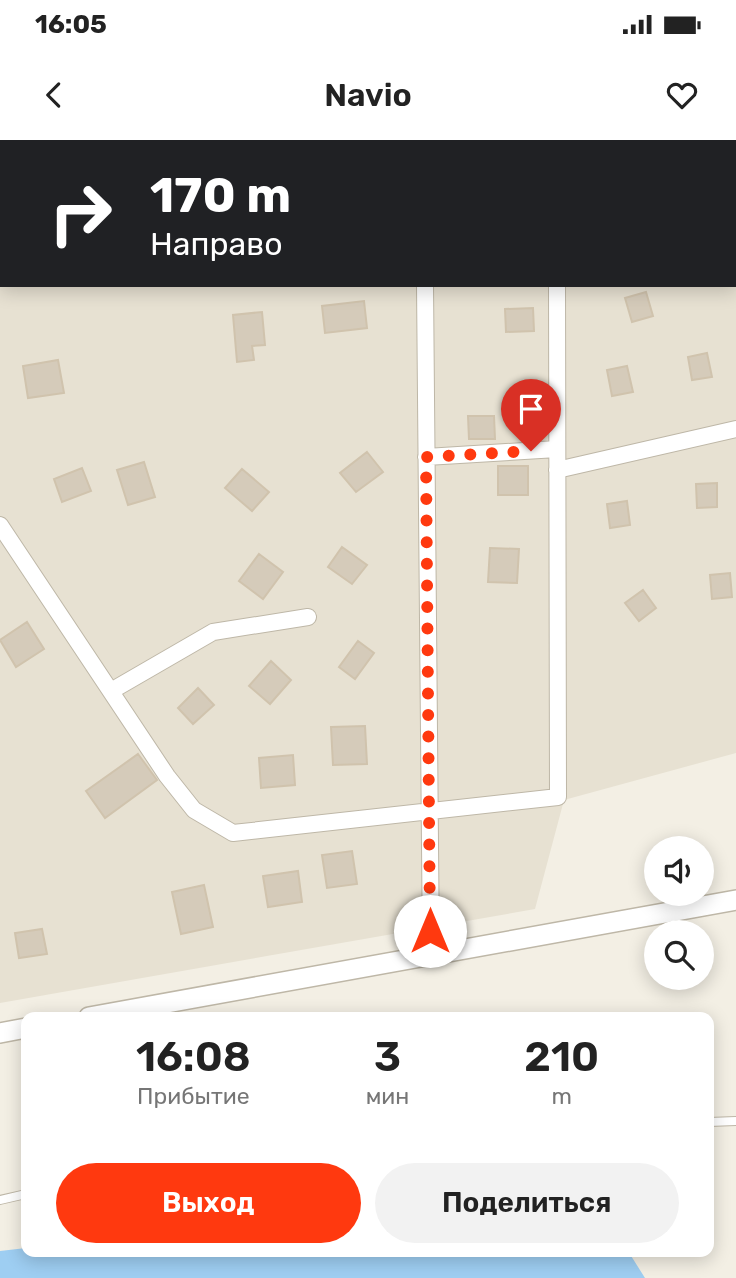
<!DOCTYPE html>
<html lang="ru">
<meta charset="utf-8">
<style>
:root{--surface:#fff;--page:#f2f2f2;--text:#222;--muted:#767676;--accent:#ff390f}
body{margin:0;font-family:Rubik,sans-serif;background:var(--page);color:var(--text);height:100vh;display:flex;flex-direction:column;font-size:26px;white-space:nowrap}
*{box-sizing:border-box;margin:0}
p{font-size:23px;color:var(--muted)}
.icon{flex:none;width:38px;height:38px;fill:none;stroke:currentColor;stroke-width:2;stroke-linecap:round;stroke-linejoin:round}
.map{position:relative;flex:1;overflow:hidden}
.sheet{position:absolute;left:21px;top:872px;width:693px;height:245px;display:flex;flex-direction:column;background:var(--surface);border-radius:14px;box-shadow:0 4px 18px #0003}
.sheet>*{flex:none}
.guide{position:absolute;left:0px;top:0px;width:737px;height:147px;box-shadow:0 4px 18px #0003;background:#202124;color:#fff;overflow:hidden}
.tools{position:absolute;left:644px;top:696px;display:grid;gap:14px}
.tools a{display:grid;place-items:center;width:70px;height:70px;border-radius:50%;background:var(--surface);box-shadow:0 4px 18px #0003;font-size:35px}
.pin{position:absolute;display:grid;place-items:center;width:60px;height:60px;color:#fff;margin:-72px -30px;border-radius:50% 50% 50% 0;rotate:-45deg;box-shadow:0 0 7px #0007}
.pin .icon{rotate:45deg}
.me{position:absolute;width:77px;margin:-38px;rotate:0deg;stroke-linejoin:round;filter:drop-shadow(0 0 5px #0008)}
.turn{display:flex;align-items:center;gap:24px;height:147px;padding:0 35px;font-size:32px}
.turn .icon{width:91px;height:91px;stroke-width:2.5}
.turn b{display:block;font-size:49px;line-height:60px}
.eta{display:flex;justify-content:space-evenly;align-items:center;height:119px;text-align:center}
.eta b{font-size:42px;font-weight:600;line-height:49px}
.primary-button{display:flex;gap:14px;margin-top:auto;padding:14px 35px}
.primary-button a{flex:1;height:80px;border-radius:42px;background:var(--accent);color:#fff;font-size:28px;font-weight:600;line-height:80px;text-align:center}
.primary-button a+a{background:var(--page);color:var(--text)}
.status{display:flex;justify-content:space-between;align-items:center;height:49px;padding:0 35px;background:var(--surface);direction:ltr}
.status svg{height:19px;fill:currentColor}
header{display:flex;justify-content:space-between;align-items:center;height:91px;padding:0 35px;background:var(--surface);font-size:32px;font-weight:600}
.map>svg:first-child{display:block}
</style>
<div class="status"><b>16:05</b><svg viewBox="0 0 49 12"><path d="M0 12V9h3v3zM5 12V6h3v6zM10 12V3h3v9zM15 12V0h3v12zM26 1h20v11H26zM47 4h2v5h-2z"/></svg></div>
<header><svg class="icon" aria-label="back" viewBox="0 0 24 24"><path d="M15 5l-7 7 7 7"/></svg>Navio<svg class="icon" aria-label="heart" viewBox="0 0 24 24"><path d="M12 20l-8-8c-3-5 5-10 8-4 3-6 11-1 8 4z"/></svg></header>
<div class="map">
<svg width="736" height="1138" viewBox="0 0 736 1138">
<rect width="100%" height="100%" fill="#f3efe4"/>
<path fill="#e7e1d2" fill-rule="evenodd" d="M 0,0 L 736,0 L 736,613 L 564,660 L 535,769 L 0,863 ZM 2,2 L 735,2 L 735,145 L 2,145 Z"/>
<path fill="#9ecef2" d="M 26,1108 L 26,1111 L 628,1111 L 645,1138 L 0,1138 L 0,1111 Z"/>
<path fill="#d5cbba" stroke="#d0c3ad" stroke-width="2" d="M 217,0 L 263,0 L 264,2 L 217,2 Z
M 646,152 L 653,176 L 632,182 L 625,158 Z
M 364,161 L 367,188 L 325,193 L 322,166 Z
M 533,168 L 534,191 L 506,192 L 505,169 Z
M 262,172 L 265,205 L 252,206 L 254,220 L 237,222 L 233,175 Z
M 707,213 L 712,237 L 692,240 L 688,217 Z
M 58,220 L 64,253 L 28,258 L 23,226 Z
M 627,226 L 633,252 L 612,256 L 607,230 Z
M 468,276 L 494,276 L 495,299 L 469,299 Z
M 367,312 L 383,332 L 356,352 L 340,333 Z
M 144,322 L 155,357 L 128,365 L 117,330 Z
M 498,326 L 528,326 L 528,355 L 498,355 Z
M 82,328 L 91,351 L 62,362 L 54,339 Z
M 242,329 L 269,352 L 252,371 L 225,348 Z
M 717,343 L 717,367 L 697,368 L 696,344 Z
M 627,361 L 630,385 L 610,388 L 607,364 Z
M 342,407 L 367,425 L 352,444 L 328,427 Z
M 490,408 L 519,409 L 517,443 L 488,442 Z
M 259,414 L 283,432 L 263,459 L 239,441 Z
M 730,433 L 732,457 L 712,459 L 710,435 Z
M 643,450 L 656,468 L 639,481 L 625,463 Z
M 27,482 L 44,509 L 16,527 L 0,500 Z
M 358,501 L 374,513 L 355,539 L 339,527 Z
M 271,521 L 291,540 L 270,564 L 249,546 Z
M 198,548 L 214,565 L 193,584 L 178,568 Z
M 365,586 L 367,624 L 333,625 L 331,587 Z
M 138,614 L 157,640 L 105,678 L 86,651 Z
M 293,615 L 295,645 L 261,648 L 259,618 Z
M 352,711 L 357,744 L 327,748 L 322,715 Z
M 298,731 L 302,762 L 268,767 L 263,736 Z
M 204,745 L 213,787 L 181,794 L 172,752 Z
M 42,789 L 47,814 L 19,818 L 15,793 Z"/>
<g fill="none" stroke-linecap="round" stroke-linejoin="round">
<g stroke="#beb7a7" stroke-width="10">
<path id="service" d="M 709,982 L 736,981
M 0,1060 L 26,1054"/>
</g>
<g stroke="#beb7a7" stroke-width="18">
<path id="minor" d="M 423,0 L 423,2
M 564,2 L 564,0
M 0,76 L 2,76
M 425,145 L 431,815
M 426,317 L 557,309
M 557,330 L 736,289
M 0,385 L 167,636 L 194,670 L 233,693 L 558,657 L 557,145
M 111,551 L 213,492 L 308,477"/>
</g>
<g stroke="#beb7a7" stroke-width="22">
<path id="tertiary" d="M 89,877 L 736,760
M 0,893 L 26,888"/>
</g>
<use href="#service" stroke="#fff" stroke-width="8"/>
<use href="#minor" stroke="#fff" stroke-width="16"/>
<use href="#tertiary" stroke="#fff" stroke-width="19"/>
</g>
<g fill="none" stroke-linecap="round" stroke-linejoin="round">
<path stroke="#ff390f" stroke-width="12" stroke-dasharray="0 21.6" d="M 430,791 L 426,317 L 531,311"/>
</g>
</svg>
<div class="tools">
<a><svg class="icon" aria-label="sound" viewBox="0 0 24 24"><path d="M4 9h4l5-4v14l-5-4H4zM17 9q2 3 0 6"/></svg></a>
<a><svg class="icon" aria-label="search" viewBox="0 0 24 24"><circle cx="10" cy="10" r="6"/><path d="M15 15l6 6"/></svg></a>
</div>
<div class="pin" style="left:531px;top:311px;background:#d93025"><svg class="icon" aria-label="arrive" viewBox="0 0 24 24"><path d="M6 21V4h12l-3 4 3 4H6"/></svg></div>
<svg class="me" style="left:430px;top:791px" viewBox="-20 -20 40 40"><circle r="19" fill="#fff"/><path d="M0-13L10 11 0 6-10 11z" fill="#ff390f"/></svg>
<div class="guide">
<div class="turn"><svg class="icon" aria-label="right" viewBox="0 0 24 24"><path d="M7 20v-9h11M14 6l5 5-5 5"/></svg><div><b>170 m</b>Направо</div></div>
</div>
<section class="sheet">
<div class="eta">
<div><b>16:08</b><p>Прибытие</p></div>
<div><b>3</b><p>мин</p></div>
<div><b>210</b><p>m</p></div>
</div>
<div class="primary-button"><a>Выход</a><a>Поделиться</a></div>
</section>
</div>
